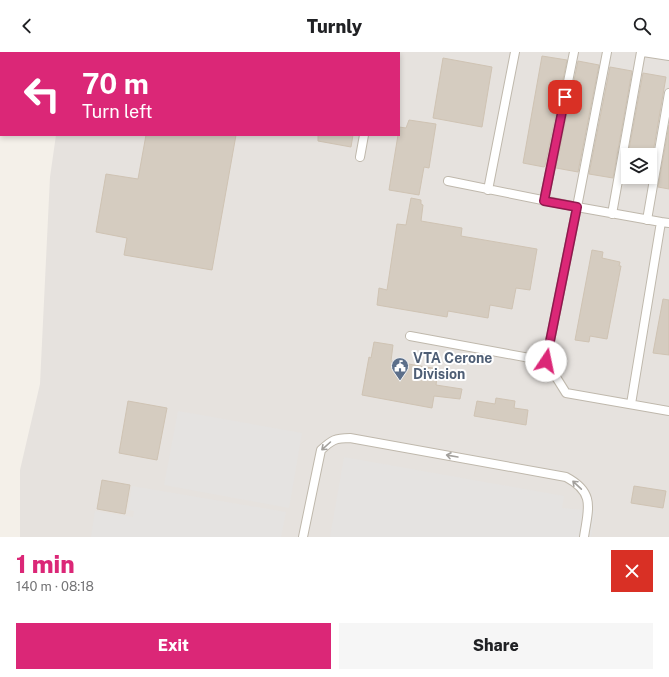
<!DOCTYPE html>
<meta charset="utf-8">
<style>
:root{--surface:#fff;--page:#f6f6f6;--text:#202124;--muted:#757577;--accent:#db2777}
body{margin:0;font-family:"Public Sans",sans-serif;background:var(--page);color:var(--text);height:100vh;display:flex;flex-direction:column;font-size:15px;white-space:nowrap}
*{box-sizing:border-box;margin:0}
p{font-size:13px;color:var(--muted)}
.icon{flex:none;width:22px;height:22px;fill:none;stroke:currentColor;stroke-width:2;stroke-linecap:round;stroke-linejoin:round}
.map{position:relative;height:485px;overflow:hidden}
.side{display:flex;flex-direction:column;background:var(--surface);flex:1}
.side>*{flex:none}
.hud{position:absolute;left:0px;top:0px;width:400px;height:84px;box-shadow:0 2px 6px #0003;background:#db2777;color:#fff;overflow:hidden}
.controls{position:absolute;left:621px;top:96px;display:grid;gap:8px}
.controls a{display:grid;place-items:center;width:36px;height:36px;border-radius:0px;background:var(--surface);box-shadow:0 2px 6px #0003;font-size:20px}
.pin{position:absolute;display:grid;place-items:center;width:34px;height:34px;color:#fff;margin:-17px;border-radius:8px;box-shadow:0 2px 6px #0006}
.me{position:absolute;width:44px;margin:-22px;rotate:11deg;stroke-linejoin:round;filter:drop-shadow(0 0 3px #0008)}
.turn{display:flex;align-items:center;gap:14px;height:84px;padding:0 16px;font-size:18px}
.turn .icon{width:52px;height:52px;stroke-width:2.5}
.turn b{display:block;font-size:28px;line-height:34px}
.round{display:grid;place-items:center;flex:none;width:42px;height:42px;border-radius:0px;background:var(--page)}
.overview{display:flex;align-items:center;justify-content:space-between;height:68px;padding:0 16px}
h1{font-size:24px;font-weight:800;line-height:30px;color:var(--accent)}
.cta{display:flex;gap:8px;margin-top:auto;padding:8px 16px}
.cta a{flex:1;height:46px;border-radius:0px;background:var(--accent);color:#fff;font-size:16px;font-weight:800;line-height:46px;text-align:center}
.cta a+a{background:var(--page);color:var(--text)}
header{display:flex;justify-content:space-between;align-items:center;height:52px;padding:0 16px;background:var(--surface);font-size:18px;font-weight:800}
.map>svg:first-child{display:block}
</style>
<header><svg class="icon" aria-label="back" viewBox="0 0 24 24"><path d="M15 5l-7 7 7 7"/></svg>Turnly<svg class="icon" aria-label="search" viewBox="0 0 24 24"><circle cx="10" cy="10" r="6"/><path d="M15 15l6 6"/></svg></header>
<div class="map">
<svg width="669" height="485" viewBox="0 0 669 485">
<rect width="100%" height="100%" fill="#f4f0e9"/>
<path fill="#e6e2de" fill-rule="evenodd" d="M 70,0 L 669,0 L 669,485 L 20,485 L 20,418 L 40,332 L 50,125 L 56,83 L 399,83 L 399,1 L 70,1 ZM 628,103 L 650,103 L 650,125 L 628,125 Z"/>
<path fill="#e5e3e1" d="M 178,359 L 302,381 L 289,456 L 164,433 Z
M 344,405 L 564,444 L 562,456 L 595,459 L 591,485 L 330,485 Z
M 132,434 L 286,460 L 281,485 L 91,485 L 95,459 L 133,465 L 134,459 L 128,458 Z"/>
<path fill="#d5ccc0" stroke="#cfc3b3" d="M 542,4 L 567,8 L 545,114 L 544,115 L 523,111 Z
M 443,6 L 492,15 L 482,75 L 433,66 Z
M 578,9 L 599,13 L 578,120 L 556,116 Z
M 610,15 L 632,19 L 613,126 L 589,122 Z
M 643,21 L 666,25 L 650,118 L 650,103 L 628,103 Z
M 409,68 L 436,72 L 429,116 L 424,115 L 419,143 L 389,138 L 398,83 L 399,83 L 399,75 L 406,76 Z
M 669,73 L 669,137 L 658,135 Z
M 146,83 L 236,83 L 212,218 L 124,203 L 127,186 L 96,180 L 106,122 L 138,127 Z
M 318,83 L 353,83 L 351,95 L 318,89 Z
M 628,104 L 628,129 L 624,128 Z
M 411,146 L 421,148 L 421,152 L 423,153 L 421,169 L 462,176 L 461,184 L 537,197 L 530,238 L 516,236 L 512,257 L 490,253 L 488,266 L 448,259 L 447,265 L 377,253 L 379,236 L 387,238 L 397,172 L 406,173 Z
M 592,198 L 603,200 L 602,206 L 620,210 L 619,214 L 621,214 L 607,287 L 590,284 L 589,290 L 575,288 Z
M 663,247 L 669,248 L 669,303 L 653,301 Z
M 374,290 L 393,293 L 391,309 L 438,317 L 436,333 L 462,337 L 460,347 L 434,344 L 432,356 L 362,343 L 369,305 L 371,306 Z
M 496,346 L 515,349 L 514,356 L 528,358 L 526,373 L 474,364 L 477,349 L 495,352 Z
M 128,349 L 167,356 L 157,408 L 119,401 Z
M 102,428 L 130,433 L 125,462 L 97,457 Z
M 634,434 L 666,439 L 663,456 L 631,451 Z"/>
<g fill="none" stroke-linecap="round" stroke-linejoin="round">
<g stroke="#bfb8ac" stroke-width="10">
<path id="lane" d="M 607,0 L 577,155 L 661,170 L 631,352
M 643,0 L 669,4
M 379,1 L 379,0
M 360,105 L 364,83
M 448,129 L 577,155 L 546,309
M 488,138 L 515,0
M 544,149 L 574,0
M 612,162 L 641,0
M 647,168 L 669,41
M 661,170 L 669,171
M 410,284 L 546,309 L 566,341 L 669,359
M 303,485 L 321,398 C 332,388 335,386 350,386 L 566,425 C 596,441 588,457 584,485"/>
</g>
<use href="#lane" stroke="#fff" stroke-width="8"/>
</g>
<defs><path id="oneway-shaft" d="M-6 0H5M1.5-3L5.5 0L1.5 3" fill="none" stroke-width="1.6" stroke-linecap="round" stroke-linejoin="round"/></defs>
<g stroke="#a3a09c">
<use href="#oneway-shaft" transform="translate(326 394) rotate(138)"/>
<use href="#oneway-shaft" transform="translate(452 404) rotate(-170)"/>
<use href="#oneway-shaft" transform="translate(577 433) rotate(-137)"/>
</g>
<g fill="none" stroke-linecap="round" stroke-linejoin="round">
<g stroke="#8e194d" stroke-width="10">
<path id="route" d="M 546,309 L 577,155 L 544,149 L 565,45"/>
</g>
<use href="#route" stroke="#db2777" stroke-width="7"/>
</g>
<defs>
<g id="civic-pin" transform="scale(0.9)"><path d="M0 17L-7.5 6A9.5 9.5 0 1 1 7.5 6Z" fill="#5c6f8a" stroke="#fff"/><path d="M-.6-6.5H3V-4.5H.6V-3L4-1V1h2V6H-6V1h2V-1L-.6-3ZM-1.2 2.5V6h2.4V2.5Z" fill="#fff"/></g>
</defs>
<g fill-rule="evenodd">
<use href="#civic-pin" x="400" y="314"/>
</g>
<g text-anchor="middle" stroke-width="4" stroke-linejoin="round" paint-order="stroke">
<g font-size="14" font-weight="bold" fill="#4e5e75" stroke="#fff" text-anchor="start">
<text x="413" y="311">VTA Cerone<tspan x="413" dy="16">Division</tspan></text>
</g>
</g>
</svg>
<div class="controls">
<a><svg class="icon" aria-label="layers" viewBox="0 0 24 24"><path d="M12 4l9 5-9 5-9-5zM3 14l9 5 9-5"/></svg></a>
</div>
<div class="pin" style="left:565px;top:45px;background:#d93025"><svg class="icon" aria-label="arrive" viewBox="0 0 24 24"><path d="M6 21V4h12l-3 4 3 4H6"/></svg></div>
<svg class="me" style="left:546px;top:309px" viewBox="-20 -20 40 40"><circle r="19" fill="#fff"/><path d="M0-13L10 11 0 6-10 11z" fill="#db2777"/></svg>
<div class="hud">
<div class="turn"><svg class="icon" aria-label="left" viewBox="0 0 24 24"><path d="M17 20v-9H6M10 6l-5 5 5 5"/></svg><div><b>70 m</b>Turn left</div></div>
</div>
</div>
<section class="side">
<div class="overview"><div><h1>1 min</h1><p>140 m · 08:18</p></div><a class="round" style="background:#d93025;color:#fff"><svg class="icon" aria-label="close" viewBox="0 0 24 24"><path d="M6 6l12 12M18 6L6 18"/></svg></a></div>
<div class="cta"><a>Exit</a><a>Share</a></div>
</section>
